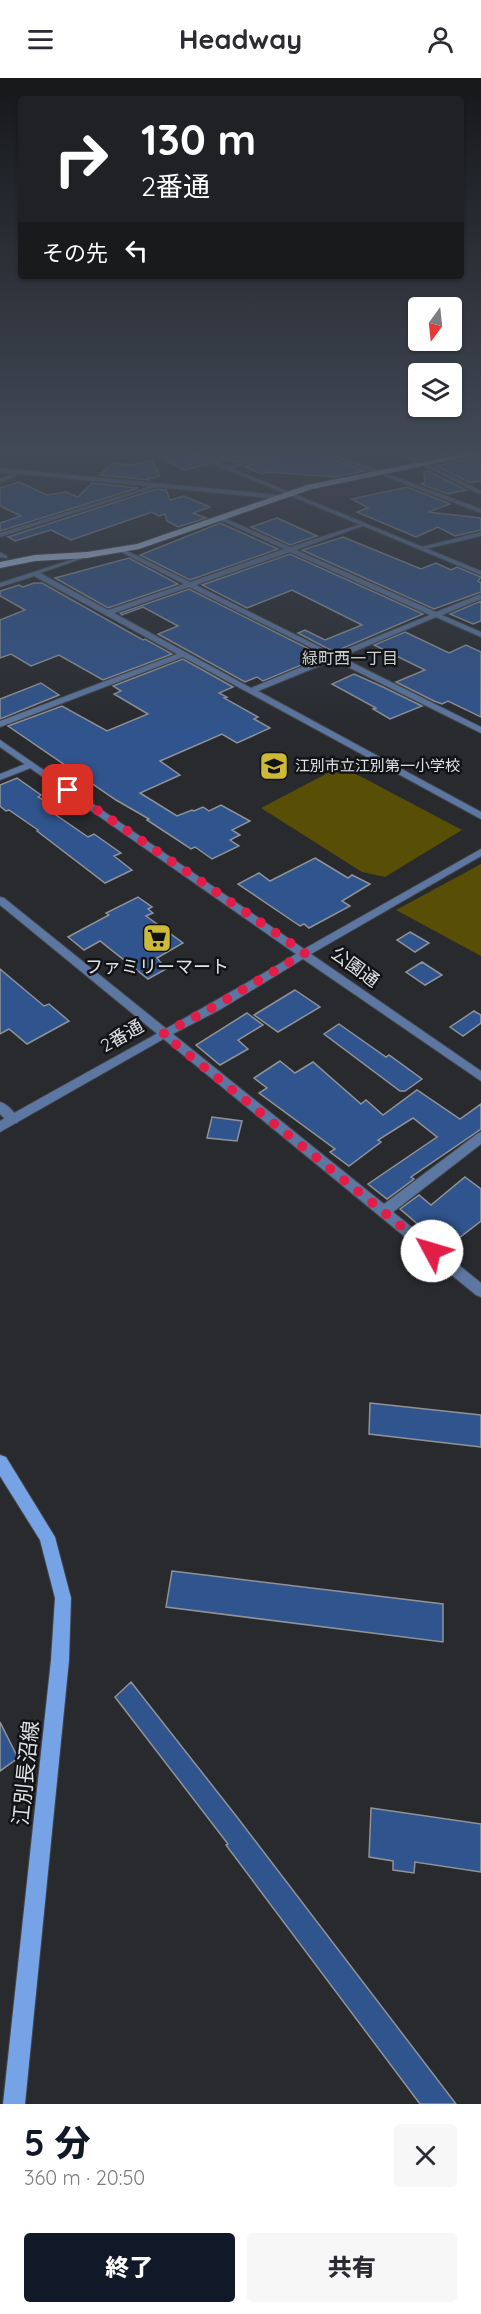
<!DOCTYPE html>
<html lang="ja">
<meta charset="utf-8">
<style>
:root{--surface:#fff;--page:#f7f7f7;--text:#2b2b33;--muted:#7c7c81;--accent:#111827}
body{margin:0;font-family:Quicksand,"Noto Sans JP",sans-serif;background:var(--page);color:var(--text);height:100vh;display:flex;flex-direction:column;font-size:22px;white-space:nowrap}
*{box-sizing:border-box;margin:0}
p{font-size:20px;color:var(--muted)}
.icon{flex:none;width:33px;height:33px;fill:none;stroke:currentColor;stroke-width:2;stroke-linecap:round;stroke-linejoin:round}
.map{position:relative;height:2026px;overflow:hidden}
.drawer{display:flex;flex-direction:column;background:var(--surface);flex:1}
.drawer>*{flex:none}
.banner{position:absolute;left:18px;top:18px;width:446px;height:183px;border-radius:6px;box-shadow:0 2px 4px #0004;background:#202124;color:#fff;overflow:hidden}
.needle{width:39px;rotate:195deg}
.buttons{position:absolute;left:408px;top:219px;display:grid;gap:12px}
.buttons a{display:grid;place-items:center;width:54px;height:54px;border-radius:6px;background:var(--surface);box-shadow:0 2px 4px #0004;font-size:30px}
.pin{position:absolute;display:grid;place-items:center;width:51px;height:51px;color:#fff;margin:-26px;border-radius:12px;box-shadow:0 3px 9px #0006}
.me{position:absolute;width:66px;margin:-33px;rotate:309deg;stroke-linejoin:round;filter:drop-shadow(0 0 4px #0008)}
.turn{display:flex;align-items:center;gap:21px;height:126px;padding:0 24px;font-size:27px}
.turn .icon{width:78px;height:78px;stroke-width:2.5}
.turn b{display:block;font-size:42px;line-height:51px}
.then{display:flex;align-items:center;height:57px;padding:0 24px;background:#0003;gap:12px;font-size:22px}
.round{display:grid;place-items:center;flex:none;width:63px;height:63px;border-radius:6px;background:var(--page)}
.summary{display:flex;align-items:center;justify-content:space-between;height:102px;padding:0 24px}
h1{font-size:36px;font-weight:800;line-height:45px;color:var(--accent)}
.action{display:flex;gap:12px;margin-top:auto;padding:12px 24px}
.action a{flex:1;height:69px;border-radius:6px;background:var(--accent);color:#fff;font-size:24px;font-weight:800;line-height:69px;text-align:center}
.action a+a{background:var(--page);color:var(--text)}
header{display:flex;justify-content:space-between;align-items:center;height:78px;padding:0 24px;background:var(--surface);font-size:27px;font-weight:800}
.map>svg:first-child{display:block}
</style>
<header><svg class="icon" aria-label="menu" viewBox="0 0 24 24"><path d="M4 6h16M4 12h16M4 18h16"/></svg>Headway<svg class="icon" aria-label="person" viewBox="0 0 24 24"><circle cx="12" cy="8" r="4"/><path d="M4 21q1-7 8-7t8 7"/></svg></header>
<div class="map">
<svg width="481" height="2026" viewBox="0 0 481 2026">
<rect width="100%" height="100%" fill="#282a2e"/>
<path fill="#584e05" d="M 341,688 L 462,752 L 385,799 L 362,794 L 261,730 Z
M 481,786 L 481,878 L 396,832 Z"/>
<path fill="#30548d" stroke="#909297" stroke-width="1.5" d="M 195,373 L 272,373 L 235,384 L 227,381 L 220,383 Z
M 289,373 L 311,373 L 364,393 L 336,399 L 268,394 L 262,396 L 245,389 Z
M 395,373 L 465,373 L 415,383 Z
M 181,374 L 182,375 L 208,386 L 185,392 L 161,380 Z
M 481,378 L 481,403 L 471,405 L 436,388 Z
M 152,382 L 160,398 L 148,401 L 150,402 L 100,397 L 112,385 L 134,387 Z
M 428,393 L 466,412 L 448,416 L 421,406 L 425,405 L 424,394 Z
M 19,404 L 47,417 L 66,414 L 78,419 L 92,405 L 138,410 L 0,453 L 0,445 L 21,438 L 0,428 L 0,410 Z
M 407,409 L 450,426 L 428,434 L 481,440 L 481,452 L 455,458 L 438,449 L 416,459 L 357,434 L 368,430 L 352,421 Z
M 156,411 L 166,412 L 170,422 L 184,418 L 210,429 L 193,435 L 206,440 L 178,449 L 167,443 L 165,436 L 159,438 L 152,434 L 71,462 L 51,452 L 15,463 L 8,459 Z
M 277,440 L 317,458 L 290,467 L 251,449 Z
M 220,445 L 278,471 L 190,502 L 140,477 Z
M 343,459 L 421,491 L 436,485 L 451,492 L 457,489 L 481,499 L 478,503 L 481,505 L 481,514 L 434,531 L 302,472 Z
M 290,476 L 423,536 L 334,574 L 298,555 L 305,552 L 325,562 L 362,547 L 292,512 L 247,530 L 202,507 Z
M 129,480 L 178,506 L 108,530 L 55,500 Z
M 34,505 L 42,505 L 143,562 L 145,561 L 172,576 L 103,602 L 59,577 L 31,588 L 11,576 L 0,580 L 0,542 L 25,532 L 0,518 L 0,513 L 19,507 L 23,509 Z
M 189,511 L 323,578 L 263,603 L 257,599 L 245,604 L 158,556 L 178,548 L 143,529 L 122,537 L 120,535 Z
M 481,523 L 481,543 L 473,546 L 450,536 Z
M 405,554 L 449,575 L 466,567 L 481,574 L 481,639 L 448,623 L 442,626 L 434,623 L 396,604 L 425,592 L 374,567 Z
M 183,581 L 233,609 L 219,615 L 227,619 L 224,620 L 258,639 L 254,641 L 270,650 L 237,665 L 222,656 L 160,683 L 180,697 L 140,715 L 177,738 L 192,732 L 194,733 L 203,729 L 209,733 L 221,727 L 250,743 L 232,752 L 240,757 L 230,762 L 239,768 L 212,781 L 195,769 L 191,771 L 147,742 L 149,741 L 116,722 L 8,648 L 62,628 L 107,653 L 148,636 L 114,616 L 121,613 L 113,608 Z
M 354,596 L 383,609 L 422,628 L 390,641 L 373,631 L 376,630 L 332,606 Z
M 41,605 L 59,617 L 0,641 L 0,621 Z
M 17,700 L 41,717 L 38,719 L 52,727 L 46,730 L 88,759 L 94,756 L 121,775 L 114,778 L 132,792 L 105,805 L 37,753 L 38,752 L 9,732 L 6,733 L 0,728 L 0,707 Z
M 315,780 L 348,800 L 352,797 L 370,806 L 342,823 L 350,828 L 309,850 L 304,846 L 300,848 L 238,806 L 259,795 L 270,803 Z
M 138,819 L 152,829 L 148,831 L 153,835 L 146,838 L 183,865 L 157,880 L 166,891 L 148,901 L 100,863 L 84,872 L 68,859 L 109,837 L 106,835 Z
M 410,854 L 429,865 L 415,874 L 397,862 Z
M 422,884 L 442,897 L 425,907 L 406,894 Z
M 0,891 L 44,928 L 49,926 L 69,943 L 27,966 L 9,951 L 0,956 Z
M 295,912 L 320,929 L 278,954 L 254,937 Z
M 474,933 L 481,937 L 481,945 L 463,958 L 450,949 Z
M 247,935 L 263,947 L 238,962 L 248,971 L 220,987 L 196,967 Z
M 339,946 L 386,979 L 389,977 L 422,1001 L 405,1013 L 400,1013 L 324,956 Z
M 280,983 L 295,995 L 313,984 L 361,1026 L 366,1022 L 383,1037 L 417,1012 L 460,1041 L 481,1026 L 481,1051 L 411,1099 L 414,1101 L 387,1121 L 368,1106 L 437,1059 L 413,1040 L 378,1062 L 381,1064 L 349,1088 L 330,1074 L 335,1071 L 259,1015 L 267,1010 L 254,1000 Z
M 212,1039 L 242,1043 L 237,1063 L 207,1060 Z
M 465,1099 L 481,1111 L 481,1143 L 446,1170 L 400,1131 L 419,1117 L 431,1127 Z
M 370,1325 L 481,1337 L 481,1369 L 369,1356 Z
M 172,1493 L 443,1526 L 443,1564 L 166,1529 Z
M 131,1604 L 237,1739 L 456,2026 L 420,2026 L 226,1767 L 228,1766 L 115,1619 Z
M 0,1644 L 18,1680 L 0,1693 Z
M 371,1730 L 481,1746 L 481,1794 L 415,1784 L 414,1795 L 393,1792 L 393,1783 L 369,1779 Z"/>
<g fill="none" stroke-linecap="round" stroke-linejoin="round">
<g stroke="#45474b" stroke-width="2">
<path id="minor" d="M 279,373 L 287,373 L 229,391 L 224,390 Z
M 318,373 L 326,373 L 481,431 L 481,435 Z
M 422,385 L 426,385 L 481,413 L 481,417 L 422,387 Z
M 19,393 L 24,394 L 0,405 L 0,401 Z
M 154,407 L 159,408 L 0,459 L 0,455 Z
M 218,439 L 222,439 L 290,469 L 365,445 L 365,447 L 296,472 L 436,534 L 481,516 L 481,521 L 442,537 L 481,554 L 481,559 L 436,539 L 341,579 L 481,649 L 481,655 L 334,582 L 258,613 L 481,734 L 481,741 L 183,579 L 0,649 L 0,643 L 177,576 L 34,498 L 0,509 L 0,505 L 89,476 L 89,478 L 40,495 L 108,532 L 184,506 L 119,473 L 119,471 L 123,471 L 190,504 L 284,471 L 218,441 ZM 290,474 L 430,537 L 334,576 L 196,507 ZM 189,509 L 328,578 L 251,610 L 114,535 Z
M 481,454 L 481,458 L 421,472 L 418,470 Z
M 0,474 L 7,478 L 7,480 L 0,479 Z
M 30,684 L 33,685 L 33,689 L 0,702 L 0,696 Z
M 0,819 L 4,820 L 384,1126 L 477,1056 L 481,1054 L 481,1066 L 393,1134 L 481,1205 L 481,1219 L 476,1217 L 0,827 Z
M 0,1024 C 8,1026 15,1035 19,1042 L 17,1045 L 9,1045 L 0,1036 Z"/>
</g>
<g stroke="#45474b" stroke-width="2">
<path id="tertiary" d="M 183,373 L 190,373 L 481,493 L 481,497 Z
M 0,390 L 279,417 L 282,419 L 279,421 L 0,394 Z
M 0,662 L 304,871 L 481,771 L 481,778 L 311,876 L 481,993 L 481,1003 L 303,881 L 221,931 L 167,959 L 0,1054 L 0,1043 C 99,987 199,934 296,876 L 0,669 Z"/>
</g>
<g stroke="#45474b" stroke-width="2">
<path id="secondary" d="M 0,1377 L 6,1379 L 55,1459 L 71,1520 L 69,1582 L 25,2026 L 3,2026 L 51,1582 L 55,1520 L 40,1462 L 0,1398 Z"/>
</g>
<g stroke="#45474b" stroke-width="2">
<path id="trunk" d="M 475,373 L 481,373 L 481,376 L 312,411 L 139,471 L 87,480 L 35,483 L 0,490 L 0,484 L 35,477 L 87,474 L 137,466 L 307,407 Z"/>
</g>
<use href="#minor" fill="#5c77a1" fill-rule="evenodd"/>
<use href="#tertiary" fill="#5c77a1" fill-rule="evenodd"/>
<use href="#secondary" fill="#76a2e6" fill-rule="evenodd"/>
<use href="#trunk" fill="#bbd2f8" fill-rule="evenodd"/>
</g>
<linearGradient id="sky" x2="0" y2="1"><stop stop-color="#161719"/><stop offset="0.57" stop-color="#424a57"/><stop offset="1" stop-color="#424a57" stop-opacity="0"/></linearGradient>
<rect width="481" height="656" fill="url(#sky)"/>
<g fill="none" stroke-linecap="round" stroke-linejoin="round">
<path stroke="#e11d48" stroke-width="10" stroke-dasharray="0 18" d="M 68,712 L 305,875 L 217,927 L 163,956 L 432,1173"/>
</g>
<defs>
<g id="school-square" transform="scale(1.5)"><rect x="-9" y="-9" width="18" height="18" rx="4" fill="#cdb938" stroke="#121315"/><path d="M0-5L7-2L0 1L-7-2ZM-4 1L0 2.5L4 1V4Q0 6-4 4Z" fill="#111"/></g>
<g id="supermarket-square" transform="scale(1.5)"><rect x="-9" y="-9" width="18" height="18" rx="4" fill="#cdb938" stroke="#121315"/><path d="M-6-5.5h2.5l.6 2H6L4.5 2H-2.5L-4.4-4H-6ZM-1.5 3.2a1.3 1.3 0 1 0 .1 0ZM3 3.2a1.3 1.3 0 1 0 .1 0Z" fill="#111"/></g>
</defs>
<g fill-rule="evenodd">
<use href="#school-square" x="274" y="688"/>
<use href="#supermarket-square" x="157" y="860"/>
</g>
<g text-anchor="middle" stroke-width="5" stroke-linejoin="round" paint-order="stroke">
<g font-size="15" fill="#e0e1e4" stroke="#121315" text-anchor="start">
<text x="295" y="693">江別市立江別第一小学校</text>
</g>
<g font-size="16" fill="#cdd0d4" stroke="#121315">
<text x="350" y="586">緑町西一丁目</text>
</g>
<g font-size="18" fill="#e0e1e4" stroke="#121315">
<text x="157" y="895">ファミリーマート</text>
</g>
<g font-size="18" fill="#e0e1e4" stroke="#121315">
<text transform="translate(355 889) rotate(36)" y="6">公園通</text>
<text transform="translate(122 958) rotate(-30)" y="6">2番通</text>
</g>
<g font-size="21" fill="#e0e1e4" stroke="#121315">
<text transform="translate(26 1695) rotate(-84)" y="7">江別長沼線</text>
</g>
</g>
</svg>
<div class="buttons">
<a><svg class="needle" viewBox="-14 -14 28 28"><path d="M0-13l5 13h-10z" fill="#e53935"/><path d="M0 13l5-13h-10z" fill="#7c7c81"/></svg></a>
<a><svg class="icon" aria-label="layers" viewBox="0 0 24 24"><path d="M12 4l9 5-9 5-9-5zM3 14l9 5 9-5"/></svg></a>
</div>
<div class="pin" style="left:68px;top:712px;background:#d93025"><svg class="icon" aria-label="arrive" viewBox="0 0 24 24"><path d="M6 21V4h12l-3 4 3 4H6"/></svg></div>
<svg class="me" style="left:432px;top:1173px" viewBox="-20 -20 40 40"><circle r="19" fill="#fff"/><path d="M0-13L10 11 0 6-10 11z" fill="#e11d48"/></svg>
<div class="banner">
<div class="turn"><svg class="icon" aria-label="right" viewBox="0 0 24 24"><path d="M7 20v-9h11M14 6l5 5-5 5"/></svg><div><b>130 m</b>2番通</div></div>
<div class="then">その先<svg class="icon" aria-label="left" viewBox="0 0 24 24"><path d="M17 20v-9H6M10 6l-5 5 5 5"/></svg></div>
</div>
</div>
<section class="drawer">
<div class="summary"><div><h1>5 分</h1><p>360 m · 20:50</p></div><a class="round"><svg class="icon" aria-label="close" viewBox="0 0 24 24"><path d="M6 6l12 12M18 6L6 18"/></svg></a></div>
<div class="action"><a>終了</a><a>共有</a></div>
</section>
